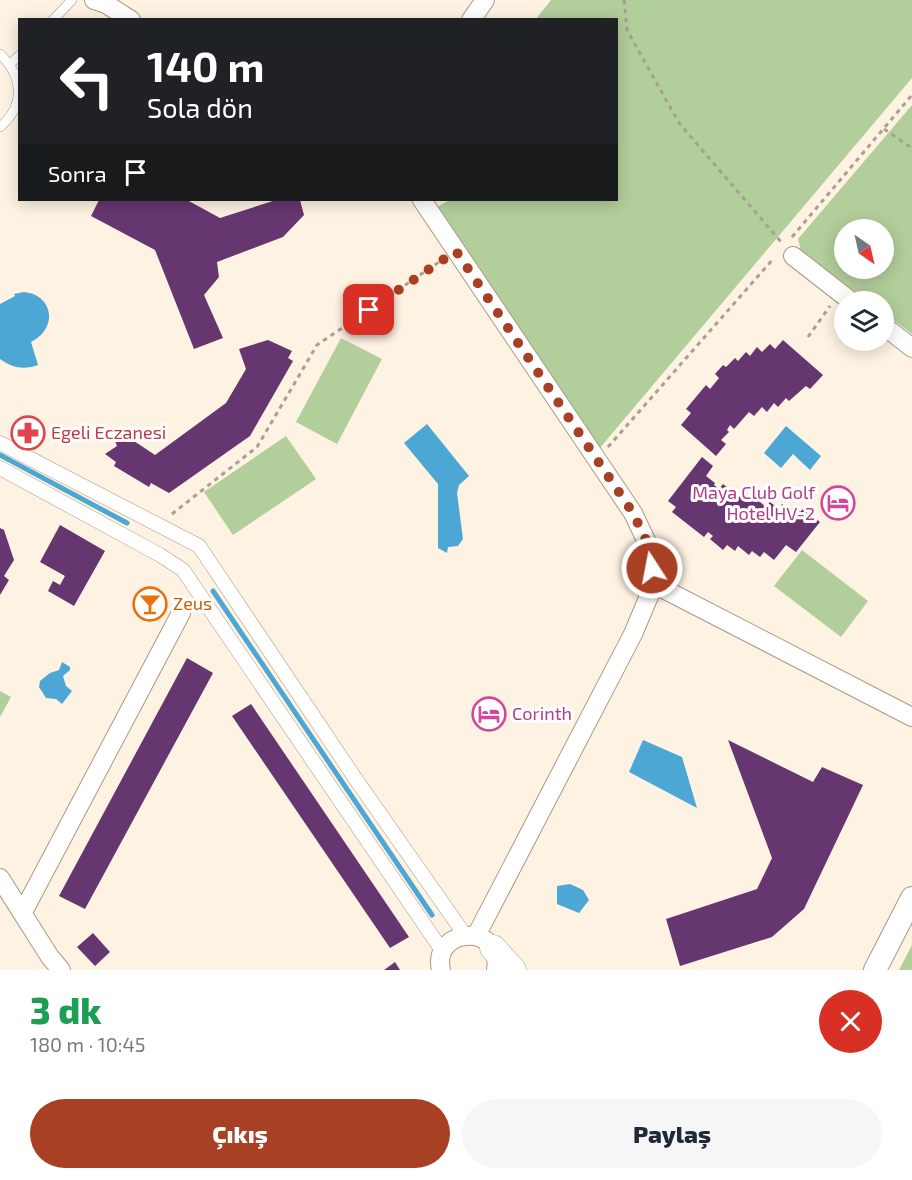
<!DOCTYPE html>
<html lang="tr">
<meta charset="utf-8">
<style>
:root{--surface:#fff;--page:#f6f6f7;--text:#1f2937;--muted:#747a83;--accent:#a84023}
body{margin:0;font-family:"Exo 2",sans-serif;background:var(--page);color:var(--text);height:100vh;display:flex;flex-direction:column;font-size:22px;white-space:nowrap}
*{box-sizing:border-box;margin:0}
p{font-size:20px;color:var(--muted)}
.icon{flex:none;width:33px;height:33px;fill:none;stroke:currentColor;stroke-width:2;stroke-linecap:round;stroke-linejoin:round}
.map{position:relative;height:970px;overflow:hidden}
.sheet{display:flex;flex-direction:column;background:var(--surface);flex:1}
.sheet>*{flex:none}
.banner{position:absolute;left:18px;top:18px;width:600px;height:183px;border-radius:0px;box-shadow:0 3px 15px #0003;background:#202124;color:#fff;overflow:hidden}
.needle{width:39px;rotate:146deg}
.tools{position:absolute;left:834px;top:219px;display:grid;gap:12px}
.tools a{display:grid;place-items:center;width:60px;height:60px;border-radius:50%;background:var(--surface);box-shadow:0 3px 15px #0003;font-size:30px}
.pin{position:absolute;display:grid;place-items:center;width:51px;height:51px;color:#fff;margin:-26px;border-radius:12px;box-shadow:0 3px 9px #0006}
.me{position:absolute;width:66px;margin:-33px;rotate:349deg;stroke-linejoin:round;filter:drop-shadow(0 0 4px #0008)}
.turn{display:flex;align-items:center;gap:21px;height:126px;padding:0 30px;font-size:27px}
.turn .icon{width:78px;height:78px;stroke-width:2.5}
.turn b{display:block;font-size:42px;line-height:51px}
.then{display:flex;align-items:center;height:57px;padding:0 30px;background:#0003;gap:12px;font-size:22px}
.round{display:grid;place-items:center;flex:none;width:63px;height:63px;border-radius:32px;background:var(--page)}
.head{display:flex;align-items:center;justify-content:space-between;height:102px;padding:0 30px}
h1{font-size:36px;font-weight:800;line-height:45px;color:#1e9e55}
.primary-button{display:flex;gap:12px;margin-top:auto;padding:12px 30px}
.primary-button a{flex:1;height:69px;border-radius:36px;background:var(--accent);color:#fff;font-size:24px;font-weight:800;line-height:69px;text-align:center}
.primary-button a+a{background:var(--page);color:var(--text)}
.map>svg:first-child{display:block}
</style>
<div class="map">
<svg width="912" height="970" viewBox="0 0 912 970">
<rect width="100%" height="100%" fill="#fef2e2"/>
<path fill="#b2ce9a" fill-rule="evenodd" d="M 551,0 L 912,0 L 912,78 L 599,449 L 437,207 L 450,200 L 616,200 L 616,20 L 536,19 Z
M 912,105 L 912,334 L 884,313 L 884,302 L 868,301 L 801,251 L 798,239 ZM 844,230 L 884,230 L 884,268 L 844,268 Z
M 341,338 L 382,359 L 337,444 L 296,422 Z
M 286,436 L 316,479 L 233,535 L 204,492 Z
M 802,550 L 868,601 L 841,637 L 774,586 Z
M 0,691 L 11,697 L 0,717 Z
M 912,945 L 912,970 L 899,970 Z"/>
<path fill="#4ca7d4" d="M 24,292 C 54,295 58,329 31,342 L 38,365 C 24,370 12,368 0,359 L 0,304 L 15,296 L 14,294 Z
M 427,424 L 469,476 L 459,485 L 457,493 L 463,539 L 458,546 L 448,547 L 447,553 L 438,548 L 438,484 L 404,443 Z
M 786,426 L 821,456 L 810,470 L 793,454 L 781,468 L 764,453 Z
M 62,662 L 70,667 L 70,670 L 63,676 L 66,686 L 72,691 L 62,704 L 56,699 L 46,698 L 39,687 L 40,681 L 50,673 L 59,670 Z
M 643,740 L 682,757 L 697,808 L 629,772 Z
M 570,884 L 583,890 L 589,900 L 579,913 L 557,904 L 557,886 Z"/>
<g fill="none" stroke-linecap="round" stroke-linejoin="round">
<path stroke="#4ca7d4" stroke-width="5" d="M 0,455 L 127,523
M 213,591 L 432,915"/>
</g>
<path fill="#663670" d="M 99,200 L 187,200 L 220,218 L 276,200 L 300,200 L 304,215 L 283,237 L 217,262 L 219,277 L 204,295 L 223,338 L 194,349 L 155,250 L 91,216 Z
M 268,340 L 292,351 L 288,358 L 293,361 L 250,436 L 169,493 L 151,483 L 149,487 L 114,466 L 116,462 L 105,454 L 117,446 L 114,438 L 122,433 L 155,455 L 226,403 L 246,369 L 239,349 Z
M 783,340 L 823,375 L 810,389 L 806,386 L 789,401 L 786,398 L 778,407 L 774,403 L 767,412 L 762,407 L 754,416 L 749,412 L 734,429 L 730,425 L 727,430 L 729,432 L 721,440 L 726,444 L 716,456 L 681,425 L 691,413 L 686,409 L 706,385 L 710,389 L 719,378 L 715,374 L 723,365 L 726,367 L 735,358 L 738,361 L 746,352 L 750,356 L 757,347 L 762,352 L 770,344 L 775,349 Z
M 702,457 L 713,466 L 706,476 L 715,483 L 714,485 L 719,489 L 723,484 L 739,497 L 742,493 L 753,501 L 755,498 L 766,507 L 770,502 L 779,509 L 782,504 L 790,510 L 793,507 L 800,512 L 803,509 L 820,522 L 796,552 L 786,545 L 774,560 L 764,552 L 760,557 L 752,551 L 749,555 L 738,546 L 735,551 L 727,545 L 723,550 L 710,539 L 713,536 L 708,532 L 704,537 L 672,512 L 676,507 L 668,501 Z
M 60,525 L 105,551 L 74,606 L 48,591 L 53,581 L 60,585 L 65,576 L 40,562 Z
M 0,528 L 4,530 L 14,560 L 4,576 L 9,580 L 0,595 Z
M 187,658 L 213,673 L 85,909 L 59,896 Z
M 251,704 L 409,937 L 390,948 L 232,716 Z
M 728,740 L 813,782 L 822,767 L 863,785 L 804,909 L 772,937 L 680,966 L 666,919 L 757,889 L 772,858 Z
M 93,933 L 110,952 L 95,966 L 77,947 Z
M 395,962 L 400,970 L 384,970 Z"/>
<g fill="none" stroke-linecap="round" stroke-linejoin="round">
<g stroke="#ad9982" stroke-width="10">
<path id="service" d="M 53,20 L 72,0
M 0,54 C 23,76 26,105 0,127
M 10,64 L 20,55"/>
</g>
<g stroke="#ad9982" stroke-width="15">
<path id="pedestrian" d="M 0,443 L 199,546 L 357,781 L 465,935
M 0,468 L 160,555 L 183,570 L 443,952"/>
</g>
<g stroke="#ad9982" stroke-width="20">
<path id="minor" d="M 94,0 L 106,4 L 131,20
M 471,20 L 485,0
M 422,200 L 633,513 L 653,555 L 649,596 L 633,634 L 476,936
M 793,256 L 852,302
M 884,326 L 912,348
M 650,582 L 912,717
M 0,878 L 50,957 L 61,970
M 23,912 L 181,613
M 441,970 C 431,927 504,922 496,970"/>
</g>
<g stroke="#ad9982" stroke-width="24">
<path id="tertiary" d="M 875,970 L 912,898"/>
</g>
<g stroke="#ad9982" stroke-width="27">
<path id="secondary" d="M 493,948 L 513,970"/>
</g>
<path stroke="#a99f92" stroke-width="3" stroke-dasharray="4.5 4.5" stroke-linecap="butt" d="M 624,0 L 627,30 L 679,123 L 782,243
M 884,129 L 912,148
M 792,237 L 912,95
M 808,337 L 830,306
M 608,447 L 774,258
M 172,514 L 257,447 L 317,345 L 442,260"/>
<use href="#service" stroke="#fff" stroke-width="9"/>
<use href="#pedestrian" stroke="#fff" stroke-width="14"/>
<use href="#minor" stroke="#fff" stroke-width="18"/>
<use href="#tertiary" stroke="#fff" stroke-width="22"/>
<use href="#secondary" stroke="#fff" stroke-width="26"/>
</g>
<g fill="none" stroke-linecap="round" stroke-linejoin="round">
<path stroke="#a84023" stroke-width="10" stroke-dasharray="0 18" d="M 369,310 L 456,251 L 633,513 L 653,555 L 652,568"/>
</g>
<defs>
<g id="pharmacy-ring" transform="scale(1.725)"><circle r="9.5" fill="#fff" stroke="#e0444e" stroke-width="1.5"/><path d="M-2-6h4v4h4v4h-4v4h-4v-4h-4v-4h4Z" fill="#e0444e"/></g>
<g id="hotel-ring" transform="scale(1.725)"><circle r="9.5" fill="#fff" stroke="#d1479c" stroke-width="1.5"/><path d="M-6-4.5h1.5V1H6V5H4.5V3h-9V5H-6ZM-4 0a1.8 1.8 0 1 1 3.6 0ZM.5 0V-2.5h3Q6-2.5 6 0Z" fill="#d1479c"/></g>
<g id="bar-ring" transform="scale(1.725)"><circle r="9.5" fill="#fff" stroke="#e8710a" stroke-width="1.5"/><path d="M-6-5H6L.8 .8V4.5H3.5V6h-7V4.5H-.8V.8Z" fill="#e8710a"/></g>
</defs>
<g fill-rule="evenodd">
<use href="#pharmacy-ring" x="28" y="433"/>
<use href="#hotel-ring" x="838" y="503"/>
<use href="#bar-ring" x="150" y="604"/>
<use href="#hotel-ring" x="489" y="714"/>
</g>
<g text-anchor="middle" stroke-width="6" stroke-linejoin="round" paint-order="stroke">
<g font-size="18" fill="#be3a42" stroke="#fff" text-anchor="start">
<text x="51" y="439">Egeli Eczanesi</text>
</g>
<g font-size="18" fill="#b23c85" stroke="#fff" text-anchor="end">
<text x="815" y="499">Maya Club Golf<tspan x="815" dy="21">Hotel HV-2</tspan></text>
<text x="512" y="720" text-anchor="start">Corinth</text>
</g>
<g font-size="18" fill="#c56008" stroke="#fff" text-anchor="start">
<text x="173" y="610">Zeus</text>
</g>
</g>
</svg>
<div class="tools">
<a><svg class="needle" viewBox="-14 -14 28 28"><path d="M0-13l5 13h-10z" fill="#e53935"/><path d="M0 13l5-13h-10z" fill="#747a83"/></svg></a>
<a><svg class="icon" aria-label="layers" viewBox="0 0 24 24"><path d="M12 4l9 5-9 5-9-5zM3 14l9 5 9-5"/></svg></a>
</div>
<div class="pin" style="left:369px;top:310px;background:#d93025"><svg class="icon" aria-label="arrive" viewBox="0 0 24 24"><path d="M6 21V4h12l-3 4 3 4H6"/></svg></div>
<svg class="me" style="left:652px;top:568px" viewBox="-20 -20 40 40"><circle r="17" fill="#a84023" stroke="#fff" stroke-width="3"/><path d="M0-11L8 9 0 5-8 9z" fill="#fff"/></svg>
<div class="banner">
<div class="turn"><svg class="icon" aria-label="left" viewBox="0 0 24 24"><path d="M17 20v-9H6M10 6l-5 5 5 5"/></svg><div><b>140 m</b>Sola dön</div></div>
<div class="then">Sonra<svg class="icon" aria-label="arrive" viewBox="0 0 24 24"><path d="M6 21V4h12l-3 4 3 4H6"/></svg></div>
</div>
</div>
<section class="sheet">
<div class="head"><div><h1>3 dk</h1><p>180 m · 10:45</p></div><a class="round" style="background:#d93025;color:#fff"><svg class="icon" aria-label="close" viewBox="0 0 24 24"><path d="M6 6l12 12M18 6L6 18"/></svg></a></div>
<div class="primary-button"><a>Çıkış</a><a>Paylaş</a></div>
</section>
